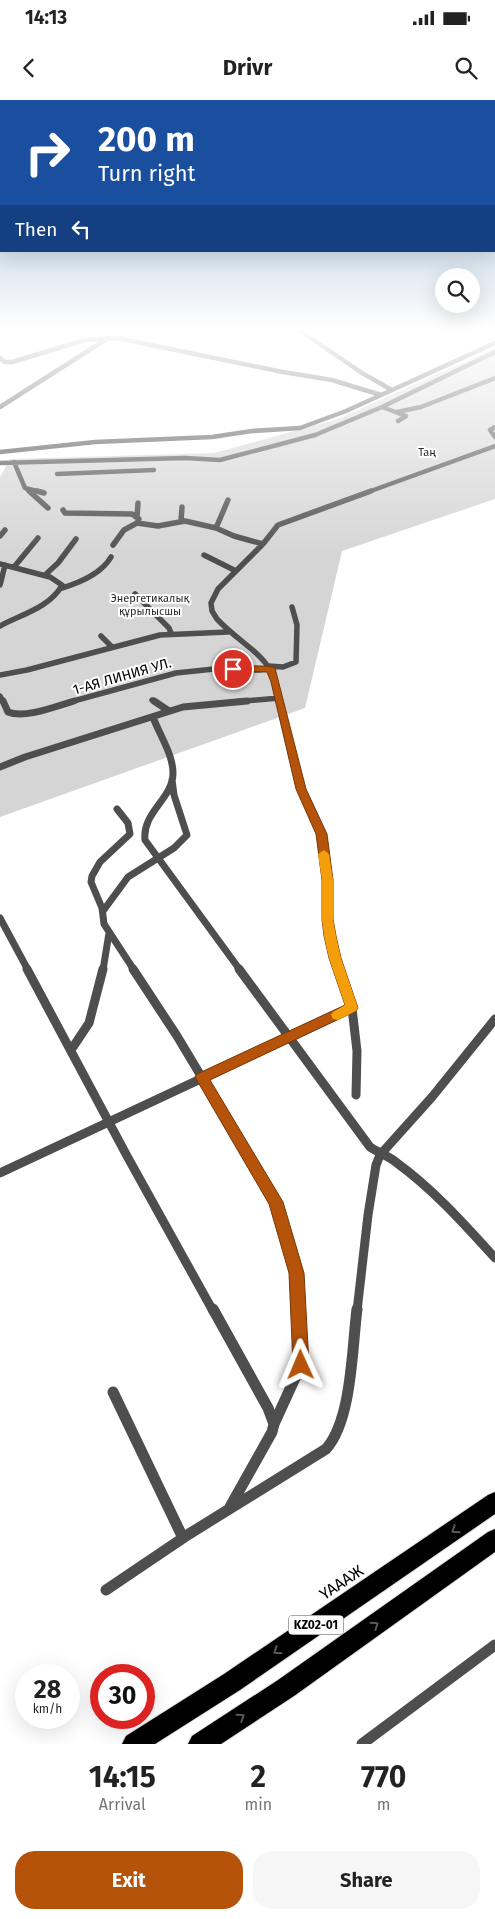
<!DOCTYPE html>
<meta charset="utf-8">
<style>
:root{--surface:#fff;--page:#f6f6f6;--text:#222;--muted:#767676;--accent:#b45309}
body{margin:0;font-family:"Fira Sans",sans-serif;background:var(--page);color:var(--text);height:100vh;display:flex;flex-direction:column;font-size:19px;white-space:nowrap}
*{box-sizing:border-box;margin:0}
p{font-size:16px;color:var(--muted)}
.icon{flex:none;width:28px;height:28px;fill:none;stroke:currentColor;stroke-width:2;stroke-linecap:round;stroke-linejoin:round}
.map{position:relative;height:1644px;overflow:hidden}
.panel{display:flex;flex-direction:column;background:var(--surface);flex:1}
.panel>*{flex:none}
.top-card{position:absolute;left:0px;top:0px;width:495px;height:152px;box-shadow:0 5px 20px #0002;background:#1a4fa0;color:#fff;overflow:hidden}
.fabs{position:absolute;left:435px;top:168px;display:grid;gap:10px}
.fabs a{display:grid;place-items:center;width:45px;height:45px;border-radius:50%;background:var(--surface);box-shadow:0 5px 20px #0002;font-size:25px}
.speed{position:absolute;left:15px;top:1564px;display:flex;gap:10px;font-size:25px;font-weight:700;text-align:center}
.speed>*{display:grid;place-content:center;width:65px;height:65px;border-radius:50%;background:var(--surface);box-shadow:0 5px 20px #0002;line-height:1}
.speed small{font-size:12px;font-weight:400}
.speed .limit{border:8px solid #d22;background:#fff;color:#111}
.pin{position:absolute;display:grid;place-items:center;width:42px;height:42px;color:#fff;margin:-21px;border:2px solid #fff;border-radius:50%;box-shadow:0 1px 5px #0007}
.me{position:absolute;width:55px;margin:-28px;rotate:359deg;stroke-linejoin:round;filter:drop-shadow(0 0 4px #0008)}
.turn{display:flex;align-items:center;gap:18px;height:105px;padding:0 15px;font-size:22px}
.turn .icon{width:65px;height:65px;stroke-width:2.5}
.turn b{display:block;font-size:35px;line-height:42px}
.then{display:flex;align-items:center;height:48px;padding:0 15px;background:#0003;gap:10px;font-size:19px}
.eta{display:flex;justify-content:space-evenly;align-items:center;height:85px;text-align:center}
.eta b{font-size:30px;font-weight:700;line-height:35px}
.primary-button{display:flex;gap:10px;margin-top:auto;padding:10px 15px}
.primary-button a{flex:1;height:58px;border-radius:20px;background:var(--accent);color:#fff;font-size:20px;font-weight:700;line-height:58px;text-align:center}
.primary-button a+a{background:var(--page);color:var(--text)}
.status{display:flex;justify-content:space-between;align-items:center;height:35px;padding:0 25px;background:var(--surface);direction:ltr}
.status svg{height:14px;fill:currentColor}
header{display:flex;justify-content:space-between;align-items:center;height:65px;padding:0 15px;background:var(--surface);font-size:22px;font-weight:700}
.map>svg:first-child{display:block}
</style>
<div class="status"><b>14:13</b><svg viewBox="0 0 49 12"><path d="M0 12V9h3v3zM5 12V6h3v6zM10 12V3h3v9zM15 12V0h3v12zM26 1h20v11H26zM47 4h2v5h-2z"/></svg></div>
<header><svg class="icon" aria-label="back" viewBox="0 0 24 24"><path d="M15 5l-7 7 7 7"/></svg>Drivr<svg class="icon" aria-label="search" viewBox="0 0 24 24"><circle cx="10" cy="10" r="6"/><path d="M15 15l6 6"/></svg></header>
<div class="map">
<svg width="495" height="1644" viewBox="0 0 495 1644">
<rect width="100%" height="100%" fill="#fff"/>
<path fill="#d5d5d5" d="M 495,248 L 495,399 L 342,451 L 305,608 L 0,717 L 0,377 L 10,359 L 214,353 L 338,319 Z"/>
<g fill="none" stroke-linecap="round" stroke-linejoin="round">
<g stroke="#dbdbdb" stroke-width="2">
<path id="motorway" d="M 495,1392 L 495,1414 L 240,1590 L 155,1644 L 122,1644 L 126,1636 L 224,1574 L 488,1395 Z
M 495,1429 L 495,1452 L 294,1596 L 221,1644 L 188,1644 L 192,1636 L 278,1580 L 488,1432 Z"/>
</g>
<path stroke="#4e4e4e" stroke-width="4.5" d="M 295,227 L 362,273 L 392,290
M 0,258 L 5,262 L 12,262 L 85,240 L 117,238 L 283,272 L 332,280 L 381,295
M 0,307 L 105,240
M 382,307 L 406,316 L 398,321
M 397,312 L 421,307 L 495,278
M 495,327 L 490,330 L 495,337
M 0,352 L 95,342 L 212,337 L 252,331 L 300,328 L 346,311 L 495,243
M 14,362 L 25,388 L 41,392
M 0,363 L 185,358 L 220,360 L 315,335 L 382,307 L 495,252
M 57,374 L 154,370
M 27,389 L 30,392
M 368,392 L 495,346"/>
<path stroke="#4e4e4e" stroke-width="5.5" d="M 29,391 L 48,408
M 37,391 L 44,393
M 63,410 L 65,413 L 132,414 L 139,419 L 137,423
M 137,417 L 138,403
M 181,421 L 182,407
M 216,428 L 228,400
M 0,436 L 5,430
M 113,445 L 124,430 L 137,423 L 158,426 L 185,421 L 216,428 L 234,436 L 263,444
M 204,455 L 234,470
M 0,464 L 50,477 L 62,485 C 51,507 20,515 0,526
M 14,467 L 38,438
M 45,475 L 58,463 L 76,439
M 0,485 L 5,465
M 62,488 C 79,483 102,473 111,457
M 135,494 L 169,528 L 171,533
M 101,536 L 112,547
M 269,566 L 283,567 L 296,562 L 297,525 L 292,507
M 0,575 L 27,570 L 160,535 L 228,532
M 0,596 L 3,602
M 152,600 L 156,602
M 70,602 L 176,573 L 214,569 L 259,570 L 271,568
M 233,602 L 279,598
M 279,602 C 274,553 247,551 217,519 L 212,511 L 211,503 L 218,489 L 263,444 L 278,425 L 371,391"/>
<path stroke="#4e4e4e" stroke-width="7" d="M 3,601 L 8,612 C 24,619 57,606 74,601
M 154,601 L 169,611
M 279,601 L 301,689 L 322,734 L 327,781 L 327,819 L 339,870
M 153,617 C 159,634 173,654 173,673 C 173,699 142,712 145,740 L 240,870
M 0,667 L 25,657 L 183,607 L 247,601
M 117,709 L 128,723 L 130,734 L 100,762 L 92,776 L 91,782 L 102,808 L 104,824 L 134,870
M 103,811 L 128,777 L 174,748 L 187,735 L 174,695 L 172,680
M 0,818 L 28,870
M 103,870 L 109,833"/>
<path stroke="#4e4e4e" stroke-width="9" d="M 27,869 L 127,1056 L 213,1211
M 133,869 L 177,936 L 276,1101 L 296,1173 L 299,1211
M 239,869 L 370,1047 C 379,1053 389,1056 397,1063 C 433,1089 465,1125 495,1158
M 339,869 L 352,908 L 357,951 L 356,995
M 71,950 L 89,923 L 103,869
M 0,1073 L 352,908
M 357,1211 L 368,1115 L 376,1065 L 380,1055 L 432,997 L 495,919"/>
<path stroke="#4e4e4e" stroke-width="11" d="M 213,1209 L 268,1308 L 274,1324 L 272,1332 L 230,1407
M 113,1292 L 183,1438
M 274,1324 L 301,1265 L 299,1209
M 106,1490 L 189,1434 L 326,1349 C 352,1320 352,1248 357,1209
M 362,1644 L 495,1545"/>
<use href="#motorway" fill="#000" fill-rule="evenodd"/>
</g>
<defs><path id="oneway-chevron" d="M-2-3.5L2.5 0L-2 3.5" fill="none" stroke-width="1.6" stroke-linecap="round" stroke-linejoin="round" transform="scale(1.25)"/></defs>
<g stroke="#595959">
<use href="#oneway-chevron" transform="translate(455 1430) rotate(146)"/>
<use href="#oneway-chevron" transform="translate(375 1525) rotate(-35)"/>
<use href="#oneway-chevron" transform="translate(277 1551) rotate(146)"/>
<use href="#oneway-chevron" transform="translate(241 1617) rotate(-33)"/>
</g>
<linearGradient id="sky" x2="0" y2="1"><stop stop-color="#89aaca"/><stop offset="0.5" stop-color="#fff"/><stop offset="1" stop-color="#fff" stop-opacity="0"/></linearGradient>
<rect width="495" height="457" fill="url(#sky)"/>
<path fill="#b45309" stroke="#753606" d="M 233,566 C 242,566 270,565 275,568 L 306,689 L 327,734 L 333,780 L 333,819 L 336,836 L 341,858 L 358,908 L 356,911 L 210,980 L 283,1102 L 304,1173 L 309,1265 L 306,1271 L 301,1273 L 295,1271 L 293,1265 L 289,1173 L 269,1104 L 195,977 L 197,974 L 345,905 L 329,858 L 324,836 L 322,819 L 322,780 L 316,734 L 296,689 L 271,582 L 267,572 L 229,571 L 228,569 Z"/>
<path fill="#f59e0b" d="M 324,750 L 329,754 L 333,780 L 333,819 L 336,836 L 341,858 L 358,908 L 356,911 L 338,920 L 333,919 L 331,915 L 333,912 L 345,905 L 329,858 L 324,836 L 322,819 L 322,780 L 318,754 Z"/>
<g text-anchor="middle" stroke-width="4" stroke-linejoin="round" paint-order="stroke">
<g font-size="11" fill="#2c2c2c" stroke="#fff">
<text x="427" y="356">Таң</text>
<text x="150" y="502">Энергетикалық<tspan x="150" dy="13">құрылысшы</tspan></text>
</g>
<rect fill="#fff" stroke="#4c4c4c" stroke-width="1" x="288.5" y="1515.5" width="55" height="19" rx="4"/>
<g font-size="12" font-weight="bold" fill="#000">
<text x="316" y="1529">KZ02-01</text>
</g>
<g font-size="14" fill="#000" stroke="#fff">
<text transform="translate(122 576) rotate(-16)" y="5">1-АЯ ЛИНИЯ УЛ.</text>
</g>
<g font-size="16" fill="#000" stroke="#fff">
<text transform="translate(341 1482) rotate(-34)" y="6">ҮАААЖ</text>
</g>
</g>
</svg>
<div class="fabs">
<a><svg class="icon" aria-label="search" viewBox="0 0 24 24"><circle cx="10" cy="10" r="6"/><path d="M15 15l6 6"/></svg></a>
</div>
<div class="speed"><div>28<small>km/h</small></div><div class="limit">30</div></div>
<div class="pin" style="left:233px;top:569px;background:#d93025"><svg class="icon" aria-label="arrive" viewBox="0 0 24 24"><path d="M6 21V4h12l-3 4 3 4H6"/></svg></div>
<svg class="me" style="left:301px;top:1265px" viewBox="-20 -20 40 40"><path d="M0-17L14 15 0 8-14 15z" fill="#b45309" stroke="#fff" stroke-width="4"/></svg>
<div class="top-card">
<div class="turn"><svg class="icon" aria-label="right" viewBox="0 0 24 24"><path d="M7 20v-9h11M14 6l5 5-5 5"/></svg><div><b>200 m</b>Turn right</div></div>
<div class="then">Then<svg class="icon" aria-label="left" viewBox="0 0 24 24"><path d="M17 20v-9H6M10 6l-5 5 5 5"/></svg></div>
</div>
</div>
<section class="panel">
<div class="eta">
<div><b>14:15</b><p>Arrival</p></div>
<div><b>2</b><p>min</p></div>
<div><b>770</b><p>m</p></div>
</div>
<div class="primary-button"><a>Exit</a><a>Share</a></div>
</section>
